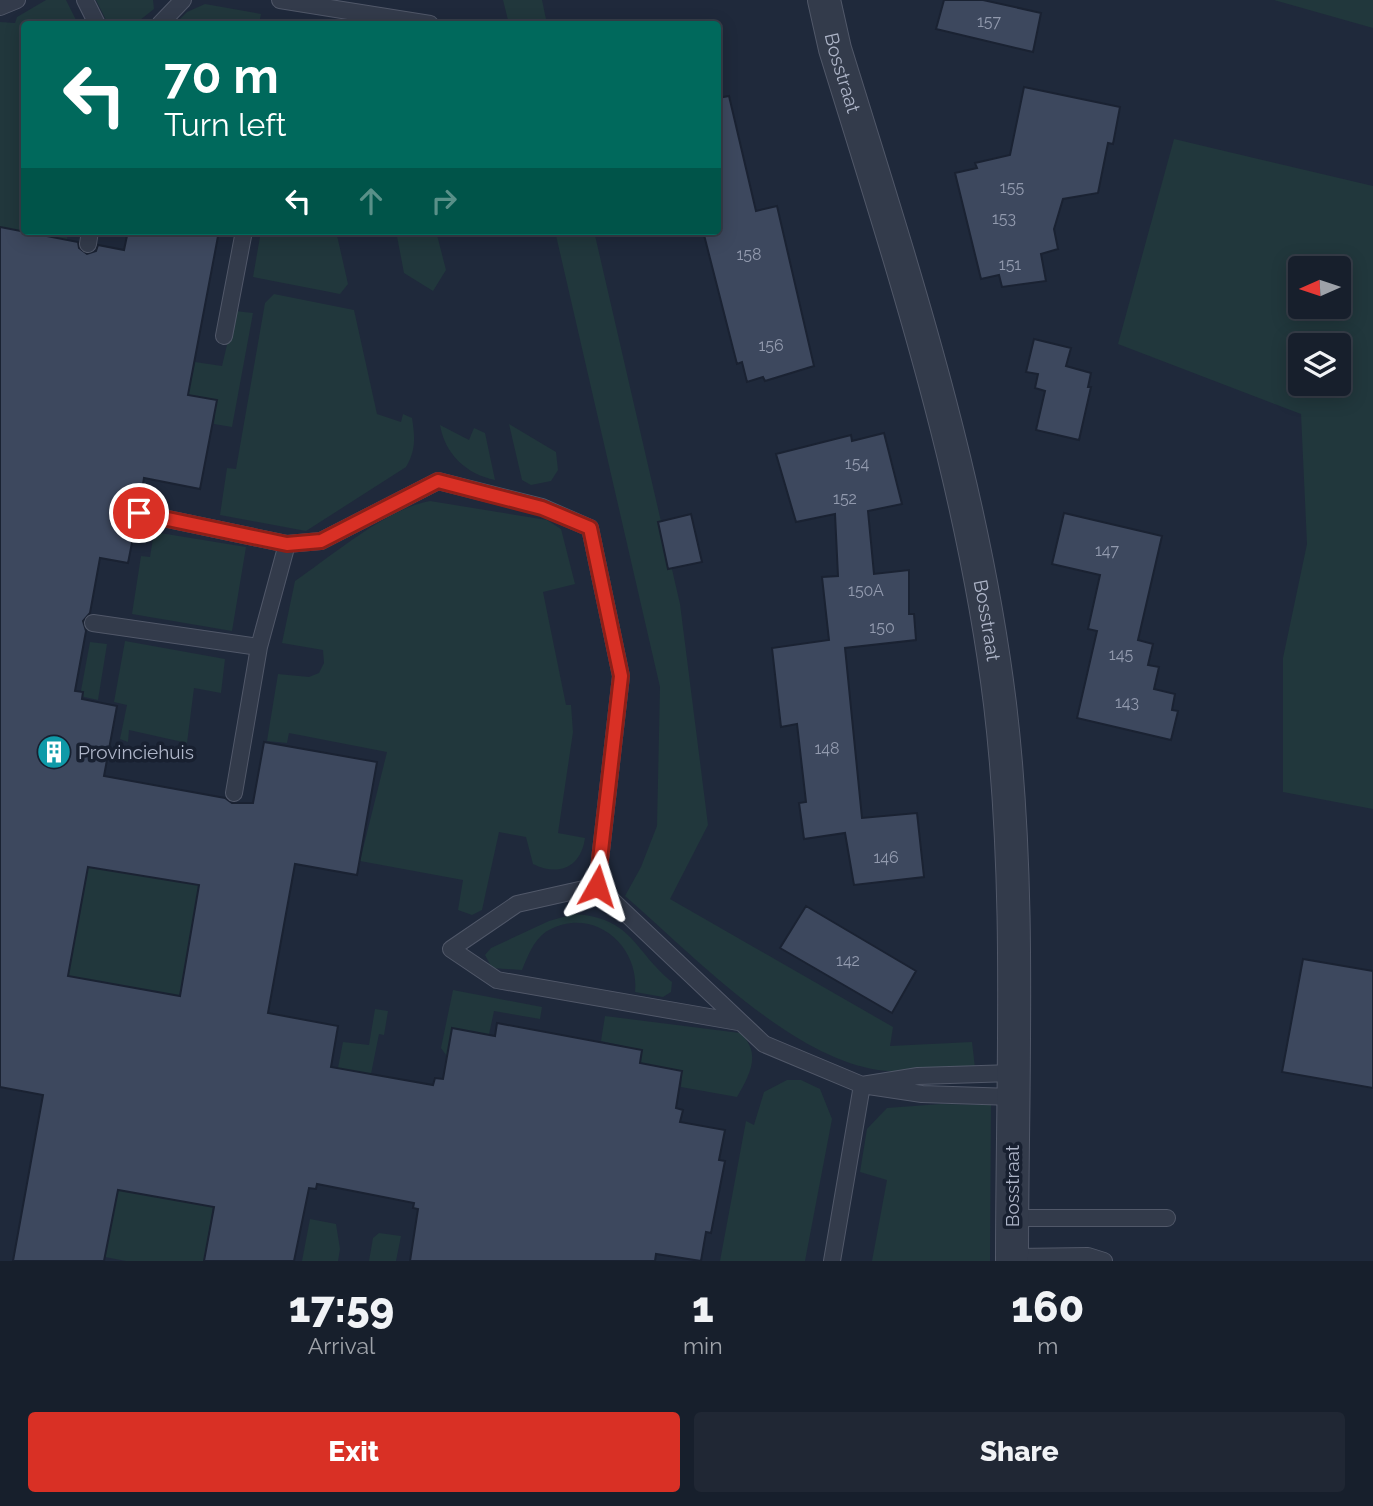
<!DOCTYPE html>
<style>
:root{--surface:#171f2c;--page:#202734;--text:#f1f3f6;--muted:#9ea2a9;--line:#363d48;--accent:#d93025}
body{margin:0;font-family:Raleway,sans-serif;background:var(--page);color:var(--text);height:100vh;display:flex;flex-direction:column;font-size:26px;white-space:nowrap}
*{box-sizing:border-box;margin:0}
p{font-size:23px;color:var(--muted)}
.icon{flex:none;width:38px;height:38px;fill:none;stroke:currentColor;stroke-width:2;stroke-linecap:round;stroke-linejoin:round}
.map{position:relative;height:1261px;overflow:hidden}
.panel{display:flex;flex-direction:column;background:var(--surface);flex:1}
.panel>*{flex:none}
.guide{position:absolute;left:21px;top:21px;width:700px;height:214px;border-radius:7px;box-shadow:0 4px 18px #0003,0 0 0 2px var(--line);background:#00695c;color:#fff;overflow:hidden}
.needle{width:46px;rotate:267deg}
.tools{position:absolute;left:1288px;top:256px;display:grid;gap:14px}
.tools a{display:grid;place-items:center;width:63px;height:63px;border-radius:7px;background:var(--surface);box-shadow:0 4px 18px #0003,0 0 0 2px var(--line);font-size:35px}
.pin{position:absolute;display:grid;place-items:center;width:60px;height:60px;color:#fff;margin:-30px;border:4px solid #fff;border-radius:50%;box-shadow:0 2px 7px #0007}
.me{position:absolute;width:77px;margin:-38px;rotate:6deg;stroke-linejoin:round;filter:drop-shadow(0 0 5px #0008)}
.turn{display:flex;align-items:center;gap:24px;height:147px;padding:0 28px;font-size:32px}
.turn .icon{width:91px;height:91px;stroke-width:2.5}
.turn b{display:block;font-size:49px;line-height:60px}
.lanes{display:flex;align-items:center;height:66px;padding:0 28px;background:#0003;justify-content:center;gap:35px;direction:ltr}
.lanes .off{opacity:.35}
.eta{display:flex;justify-content:space-evenly;align-items:center;height:119px;text-align:center}
.eta b{font-size:42px;font-weight:800;line-height:49px}
.cta{display:flex;gap:14px;margin-top:auto;padding:14px 28px}
.cta a{flex:1;height:80px;border-radius:7px;background:var(--accent);color:#fff;font-size:28px;font-weight:800;line-height:80px;text-align:center}
.cta a+a{background:var(--page);color:var(--text)}
.map>svg:first-child{display:block}
</style>
<div class="map">
<svg width="1373" height="1261" viewBox="0 0 1373 1261">
<rect width="100%" height="100%" fill="#1f293b"/>
<path fill="#21373c" fill-rule="evenodd" d="M 46,0 L 66,0 L 78,24 L 24,24 L 24,231 L 68,231 L 67,240 L 0,228 L 0,22 L 15,23 L 17,17 Z
M 96,0 L 153,0 L 154,9 L 135,24 L 108,24 Z
M 503,0 L 542,0 L 547,24 L 509,24 Z
M 1274,0 L 1373,0 L 1373,28 Z
M 205,4 L 261,14 L 259,24 L 175,24 L 187,12 Z
M 1174,139 L 1373,186 L 1373,809 L 1283,792 L 1283,658 L 1307,544 L 1301,414 L 1118,344 ZM 1300,268 L 1339,268 L 1339,306 L 1300,306 ZM 1300,345 L 1339,345 L 1339,383 L 1300,383 Z
M 261,231 L 336,231 L 348,284 L 340,294 L 253,277 Z
M 396,231 L 413,231 L 420,235 L 423,231 L 436,231 L 446,270 L 433,291 L 404,273 Z
M 555,231 L 594,231 L 680,604 L 708,825 L 670,899 L 893,1027 L 890,1046 L 972,1042 L 975,1068 C 944,1069 909,1074 878,1070 C 788,1056 692,954 625,896 L 641,867 L 657,826 L 660,687 Z
M 274,294 L 354,310 L 377,414 L 401,422 L 403,414 L 412,418 C 415,437 416,450 406,467 L 306,531 L 220,515 L 227,468 L 236,469 L 265,303 Z
M 235,311 L 253,313 L 232,427 L 214,424 L 216,400 L 188,395 L 195,362 L 222,366 Z
M 509,424 L 556,452 L 558,470 L 551,481 L 531,485 L 522,480 Z
M 440,425 L 469,440 L 474,428 L 485,433 L 495,480 C 466,474 445,454 440,425 Z
M 430,501 L 547,520 L 561,529 L 575,584 L 543,592 L 566,705 L 571,705 L 573,732 L 558,833 L 585,838 C 581,867 559,877 533,864 L 526,837 L 499,832 L 482,910 L 472,915 L 458,910 L 463,880 L 360,861 L 387,752 L 289,733 L 287,743 L 267,741 L 278,674 L 309,677 L 319,673 L 324,663 L 323,650 L 282,643 L 295,581 C 332,556 387,508 430,501 Z
M 154,532 L 246,547 L 232,631 L 132,614 L 141,556 L 150,557 Z
M 125,641 L 225,659 L 221,693 L 194,688 L 187,743 L 129,730 L 128,742 L 120,739 L 127,705 L 114,702 Z
M 90,642 L 107,644 L 98,700 L 80,696 Z
M 88,867 L 199,885 L 180,996 L 68,976 Z
M 574,914 C 633,918 633,950 672,982 L 671,992 L 663,997 L 635,992 C 640,946 594,906 549,930 C 534,938 528,956 522,970 L 492,968 L 485,955 L 491,948 L 549,921 Z
M 453,990 L 542,1007 L 540,1019 L 494,1011 L 488,1039 L 449,1059 L 441,1048 Z
M 375,1009 L 388,1011 L 384,1035 L 379,1034 L 371,1074 L 338,1068 L 343,1042 L 369,1045 Z
M 605,1016 L 740,1033 C 762,1053 750,1074 737,1097 L 681,1087 L 682,1071 L 640,1063 L 642,1050 L 601,1041 Z
M 787,1080 L 801,1080 L 820,1089 L 832,1119 L 805,1261 L 720,1261 L 746,1121 L 754,1125 L 764,1092 Z
M 941,1104 L 991,1105 L 990,1261 L 872,1261 L 887,1180 L 860,1172 L 867,1129 L 887,1108 Z
M 118,1190 L 213,1207 L 204,1261 L 126,1261 L 105,1257 Z
M 310,1219 L 336,1224 L 340,1249 L 338,1261 L 302,1261 Z
M 379,1233 L 401,1236 L 396,1261 L 369,1261 L 373,1238 Z"/>
<path fill="#3d485e" stroke="#1a2232" stroke-width="2" fill-rule="evenodd" d="M 944,0 L 983,0 L 1041,13 L 1033,52 L 936,29 Z
M 1024,87 L 1120,107 L 1113,144 L 1108,143 L 1098,193 L 1063,199 L 1054,229 L 1058,249 L 1041,254 L 1046,281 L 1002,287 L 999,275 L 981,279 L 955,173 L 977,168 L 975,163 L 1010,155 Z
M 729,96 L 756,211 L 777,206 L 814,366 L 765,381 L 763,377 L 747,382 L 742,362 L 737,364 L 703,231 L 718,231 L 718,98 Z
M 0,227 L 78,242 L 79,248 L 87,254 L 96,251 L 98,245 L 124,250 L 128,231 L 219,231 L 188,395 L 217,400 L 200,489 L 144,478 L 140,503 L 132,506 L 129,512 L 136,523 L 128,563 L 100,558 L 90,613 L 83,621 L 86,631 L 75,691 L 83,692 L 82,699 L 117,706 L 104,776 L 225,798 L 232,803 L 253,803 L 264,742 L 377,762 L 357,875 L 295,864 L 268,1013 L 338,1026 L 331,1067 L 433,1085 L 435,1078 L 443,1079 L 452,1028 L 495,1036 L 497,1023 L 642,1050 L 640,1063 L 682,1071 L 676,1108 L 683,1110 L 680,1122 L 725,1130 L 719,1160 L 725,1161 L 711,1233 L 706,1232 L 701,1261 L 656,1254 L 655,1261 L 410,1261 L 418,1209 L 413,1208 L 414,1203 L 317,1184 L 316,1189 L 309,1188 L 294,1261 L 204,1261 L 214,1207 L 118,1190 L 104,1261 L 13,1261 L 43,1095 L 0,1087 ZM 88,867 L 199,885 L 180,996 L 68,976 Z
M 1034,339 L 1071,348 L 1066,366 L 1091,373 L 1088,387 L 1091,387 L 1079,440 L 1036,430 L 1045,391 L 1035,388 L 1038,374 L 1026,372 Z
M 884,433 L 902,504 L 868,511 L 874,574 L 909,570 L 909,614 L 914,614 L 916,640 L 845,648 L 862,818 L 917,813 L 924,877 L 854,885 L 845,833 L 804,839 L 799,803 L 806,802 L 797,724 L 781,727 L 772,648 L 829,640 L 822,577 L 838,576 L 835,514 L 796,522 L 776,454 L 851,435 L 852,441 Z
M 1064,513 L 1162,536 L 1138,640 L 1153,644 L 1148,665 L 1159,667 L 1154,689 L 1175,694 L 1172,710 L 1178,711 L 1171,740 L 1077,718 L 1097,631 L 1088,629 L 1100,575 L 1052,564 Z
M 691,514 L 702,562 L 668,569 L 658,522 Z
M 806,906 L 916,971 L 892,1013 L 780,948 Z
M 1303,959 L 1373,971 L 1373,1088 L 1282,1072 Z"/>
<g fill="none" stroke-linecap="round" stroke-linejoin="round">
<g stroke="#515869" stroke-width="18">
<path id="lane" d="M 85,0 L 97,24
M 280,0 L 430,24
M 0,7 L 17,0
M 160,24 L 183,0
M 88,244 L 90,231
M 224,336 L 244,231
M 139,513 L 287,544
M 93,623 L 259,647
M 234,793 L 259,647 L 287,544 L 321,541 L 438,481 L 542,507 L 590,528 L 621,676 L 597,886 L 764,1044 L 862,1085 L 922,1094 L 1013,1097
M 597,886 L 517,904 L 451,949 L 497,980 L 738,1022
M 1012,1218 L 1167,1218
M 1012,1257 L 1088,1256 L 1104,1261
M 832,1261 L 862,1085 L 918,1076 L 1013,1073"/>
</g>
<g stroke="#515869" stroke-width="34">
<g id="street">
<path id="s1" d="M 824,0 L 835,49 C 902,266 972,477 1000,704 C 1022,888 1012,1076 1012,1261"/>
</g>
</g>
<use href="#lane" stroke="#333b4b" stroke-width="16"/>
<use href="#street" stroke="#333b4b" stroke-width="32"/>
</g>
<g fill="none" stroke-linecap="round" stroke-linejoin="round">
<g stroke="#8d1f18" stroke-width="18">
<path id="route" d="M 139,513 L 287,544 L 321,541 L 438,481 L 542,508 L 590,528 L 621,676 L 597,886"/>
</g>
<use href="#route" stroke="#d93025" stroke-width="12"/>
</g>
<defs>
<g id="building-disc" transform="scale(1.75)"><circle r="9.5" fill="#0f9aa8" stroke="#182030"/><path d="M-4-6H4V6H1V3H-1V6H-4ZM-2.5-4.3h1.7v1.8h-1.7ZM.8-4.3h1.7v1.8H.8ZM-2.5-1h1.7V.8h-1.7ZM.8-1h1.7V.8H.8Z" fill="#fff"/></g>
</defs>
<g fill-rule="evenodd">
<use href="#building-disc" x="54" y="752"/>
</g>
<g text-anchor="middle" stroke-width="7" stroke-linejoin="round" paint-order="stroke">
<g font-size="16" fill="#929aae">
<text x="989" y="27">157</text>
<text x="1012" y="193">155</text>
<text x="1004" y="224">153</text>
<text x="749" y="260">158</text>
<text x="1010" y="270">151</text>
<text x="771" y="351">156</text>
<text x="857" y="469">154</text>
<text x="845" y="504">152</text>
<text x="1107" y="556">147</text>
<text x="866" y="596">150A</text>
<text x="882" y="633">150</text>
<text x="1121" y="660">145</text>
<text x="1127" y="708">143</text>
<text x="827" y="754">148</text>
<text x="886" y="863">146</text>
<text x="848" y="966">142</text>
</g>
<g font-size="19" fill="#aeb5c8" stroke="#182030">
<text dy="7" stroke="none"><textPath href="#s1" startOffset="75">Bosstraat</textPath></text>
<text dy="7" stroke="none"><textPath href="#s1" startOffset="642">Bosstraat</textPath></text>
<text transform="translate(1012 1186) rotate(-90)" y="7">Bosstraat</text>
</g>
<g font-size="19" fill="#aeb5c8" stroke="#182030" text-anchor="start">
<text x="78" y="759">Provinciehuis</text>
</g>
</g>
</svg>
<div class="tools">
<a><svg class="needle" viewBox="-14 -14 28 28"><path d="M0-13l5 13h-10z" fill="#e53935"/><path d="M0 13l5-13h-10z" fill="#9ea2a9"/></svg></a>
<a><svg class="icon" aria-label="layers" viewBox="0 0 24 24"><path d="M12 4l9 5-9 5-9-5zM3 14l9 5 9-5"/></svg></a>
</div>
<div class="pin" style="left:139px;top:513px;background:#d93025"><svg class="icon" aria-label="arrive" viewBox="0 0 24 24"><path d="M6 21V4h12l-3 4 3 4H6"/></svg></div>
<svg class="me" style="left:597px;top:886px" viewBox="-20 -20 40 40"><path d="M0-17L14 15 0 8-14 15z" fill="#d93025" stroke="#fff" stroke-width="4"/></svg>
<div class="guide">
<div class="turn"><svg class="icon" aria-label="left" viewBox="0 0 24 24"><path d="M17 20v-9H6M10 6l-5 5 5 5"/></svg><div><b>70 m</b>Turn left</div></div>
<div class="lanes"><svg class="icon" aria-label="left" viewBox="0 0 24 24"><path d="M17 20v-9H6M10 6l-5 5 5 5"/></svg><svg class="icon off" aria-label="ahead" viewBox="0 0 24 24"><path d="M12 20V5M6 11l6-6 6 6"/></svg><svg class="icon off" aria-label="right" viewBox="0 0 24 24"><path d="M7 20v-9h11M14 6l5 5-5 5"/></svg></div>
</div>
</div>
<section class="panel">
<div class="eta">
<div><b>17:59</b><p>Arrival</p></div>
<div><b>1</b><p>min</p></div>
<div><b>160</b><p>m</p></div>
</div>
<div class="cta"><a>Exit</a><a>Share</a></div>
</section>
